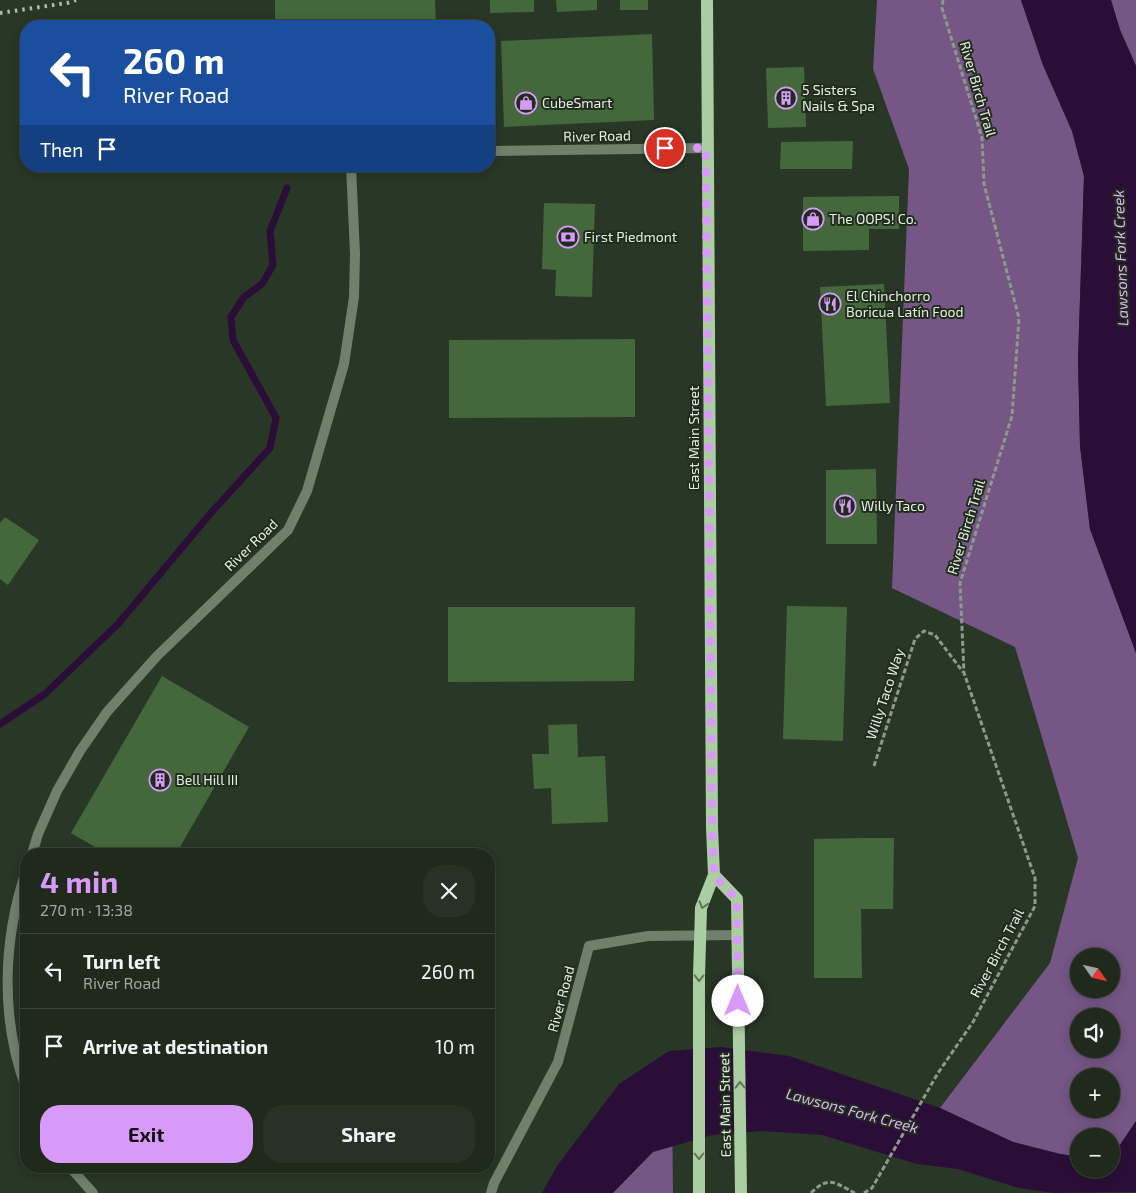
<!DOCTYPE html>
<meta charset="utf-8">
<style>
:root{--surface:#1f291c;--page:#273125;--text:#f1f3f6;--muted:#a1a6a3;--line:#3c453b;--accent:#d89af8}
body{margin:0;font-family:"Exo 2",sans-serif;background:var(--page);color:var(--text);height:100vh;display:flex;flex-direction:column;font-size:19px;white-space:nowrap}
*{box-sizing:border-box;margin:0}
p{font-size:16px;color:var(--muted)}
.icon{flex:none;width:28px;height:28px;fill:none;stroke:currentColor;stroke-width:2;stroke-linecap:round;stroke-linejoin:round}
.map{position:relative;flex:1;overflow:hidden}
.panel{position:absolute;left:20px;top:848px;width:475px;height:325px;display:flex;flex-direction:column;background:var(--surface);border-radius:20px;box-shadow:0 2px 12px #0003,0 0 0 1px var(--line)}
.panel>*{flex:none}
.hud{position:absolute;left:20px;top:20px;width:475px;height:152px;border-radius:20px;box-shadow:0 2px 12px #0003,0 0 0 1px var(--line);background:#1a4fa0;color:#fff;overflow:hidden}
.needle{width:32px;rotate:124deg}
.fabs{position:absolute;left:1070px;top:948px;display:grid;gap:10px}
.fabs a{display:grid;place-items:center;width:50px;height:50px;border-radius:50%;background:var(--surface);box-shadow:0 2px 12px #0003,0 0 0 1px var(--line);font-size:25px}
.pin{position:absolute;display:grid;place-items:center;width:42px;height:42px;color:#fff;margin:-21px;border:2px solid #fff;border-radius:50%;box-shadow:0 1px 5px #0007}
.me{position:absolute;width:55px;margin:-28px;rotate:0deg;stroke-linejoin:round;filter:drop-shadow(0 0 4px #0008)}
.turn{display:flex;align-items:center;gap:18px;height:105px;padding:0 20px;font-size:22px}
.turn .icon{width:65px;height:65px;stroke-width:2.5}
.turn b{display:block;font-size:35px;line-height:42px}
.then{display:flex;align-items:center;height:48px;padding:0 20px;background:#0003;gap:10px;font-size:19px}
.round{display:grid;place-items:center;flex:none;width:52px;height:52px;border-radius:20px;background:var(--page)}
.headline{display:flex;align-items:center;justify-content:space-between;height:85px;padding:0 20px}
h1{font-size:30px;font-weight:700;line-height:38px;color:var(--accent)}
.action{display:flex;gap:10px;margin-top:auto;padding:10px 20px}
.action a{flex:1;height:58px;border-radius:20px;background:var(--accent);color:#111;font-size:20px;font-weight:700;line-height:58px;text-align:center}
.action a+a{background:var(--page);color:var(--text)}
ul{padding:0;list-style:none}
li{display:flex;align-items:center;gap:15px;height:75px;padding:0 20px;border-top:1px solid var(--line)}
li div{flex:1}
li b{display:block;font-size:19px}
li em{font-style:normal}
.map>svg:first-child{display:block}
</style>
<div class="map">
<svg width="1136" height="1193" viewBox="0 0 1136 1193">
<rect width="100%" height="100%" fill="#293726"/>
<path fill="#755685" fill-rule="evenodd" d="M 877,0 L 1021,0 L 1043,65 L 1072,131 L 1084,176 L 1078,360 L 1080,446 L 1090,529 L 1136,653 L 1136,1121 L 1120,1145 L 1111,1151 L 1111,1136 L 1079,1136 L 1079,1157 L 1060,1154 L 1013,1142 L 940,1108 L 1050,963 L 1078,858 L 1015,647 L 892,588 L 909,169 L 873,69 ZM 1079,956 L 1111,956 L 1111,989 L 1079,989 ZM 1079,1016 L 1111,1016 L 1111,1049 L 1079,1049 ZM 1079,1076 L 1111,1076 L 1111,1109 L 1079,1109 Z
M 1111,0 L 1136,0 L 1136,66 L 1120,30 Z
M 672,1099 L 673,1193 L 602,1193 Z"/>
<path fill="#2b0e37" d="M 1021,0 L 1111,0 L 1120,30 L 1136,66 L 1136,653 L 1090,529 L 1080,446 L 1078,360 L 1084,176 L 1072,131 L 1043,65 Z
M 721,1047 L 789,1056 L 940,1108 L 1013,1142 L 1060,1154 L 1079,1157 L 1079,1169 L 1111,1169 L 1111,1151 L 1120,1145 L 1136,1121 L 1136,1192 L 1053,1193 L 1019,1188 L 958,1169 L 917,1164 L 822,1135 L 761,1131 L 712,1135 L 653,1152 L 613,1193 L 542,1193 L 557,1166 L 619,1084 L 669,1051 Z"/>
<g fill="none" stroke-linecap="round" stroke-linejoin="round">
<path stroke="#2b0e37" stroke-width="7" d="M 0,724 L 45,694 L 118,624 L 210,514 L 270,448 L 276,418 L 233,340 L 231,317 L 244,297 L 262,284 L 273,265 L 270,231 L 287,188"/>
</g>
<path fill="#44683b" d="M 275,0 L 435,0 L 436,26 L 221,26 L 221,22 L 275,21 Z
M 490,0 L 534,0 L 534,12 L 490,13 Z
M 556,0 L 597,0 L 597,10 L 557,12 Z
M 620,0 L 648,0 L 648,10 L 620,10 Z
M 652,34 L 654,120 L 504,127 L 501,41 Z
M 804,67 L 806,127 L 768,128 L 766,68 Z
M 853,141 L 852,169 L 780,169 L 781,142 Z
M 899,196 L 899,229 L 869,229 L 869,250 L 803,251 L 803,197 Z
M 544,203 L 595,204 L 592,297 L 555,296 L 556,270 L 542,269 Z
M 884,284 L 890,403 L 826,406 L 820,287 Z
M 635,339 L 635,417 L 449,418 L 449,340 Z
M 876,469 L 877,544 L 826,544 L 826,470 Z
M 5,517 L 39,540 L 8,585 L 0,579 L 0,523 Z
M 787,606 L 847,607 L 843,741 L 783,739 Z
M 448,607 L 635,607 L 634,681 L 448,682 Z
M 162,676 L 249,727 L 176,854 L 107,854 L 71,833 Z
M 577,724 L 578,757 L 605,756 L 608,822 L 552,824 L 551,788 L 534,789 L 532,754 L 549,754 L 548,725 Z
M 862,838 L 894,838 L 893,909 L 861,909 L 862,978 L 814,978 L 814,839 Z"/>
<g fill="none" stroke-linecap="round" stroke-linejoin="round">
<path stroke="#8d998b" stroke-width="3" stroke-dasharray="5 2.5" stroke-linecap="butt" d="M 874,766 L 915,639 L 924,631 L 935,635 L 963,672
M 811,1193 C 829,1175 835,1183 855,1193
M 864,1193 L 872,1188 L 938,1073 L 973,1022 L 1035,906 L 1035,878 L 964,673 L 960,583 L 1012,416 L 1019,318 L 984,184 L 982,138 L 942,8 L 943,0"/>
<path stroke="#6f806b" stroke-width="10" d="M 489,151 L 706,148
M 32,854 L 38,834 L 57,791 L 80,751 L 107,712 L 157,656 L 288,530 L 307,491 L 344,364 L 354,297 L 355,254 L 351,166
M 26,871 C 3,940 0,1018 26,1088
M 69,1166 L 93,1193
M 491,1193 L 494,1183 L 558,1062 L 589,946 L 648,936 L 738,935"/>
<path stroke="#abcda2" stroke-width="12" d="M 714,875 L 737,899 L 741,1193
M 699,1193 L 699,976 L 701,908 L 714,875 L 712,827 L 707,0"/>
<path stroke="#b2bcaf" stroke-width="4" stroke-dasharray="2.5 5" stroke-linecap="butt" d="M 0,13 L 67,3 L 76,0"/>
</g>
<defs><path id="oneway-chevron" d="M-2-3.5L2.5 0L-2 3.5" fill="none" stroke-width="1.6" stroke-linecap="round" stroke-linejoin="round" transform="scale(1.25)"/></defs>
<g stroke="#5f7558">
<use href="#oneway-chevron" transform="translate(703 905) rotate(107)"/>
<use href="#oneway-chevron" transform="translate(699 978) rotate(91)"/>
<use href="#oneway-chevron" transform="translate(740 1085) rotate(-91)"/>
<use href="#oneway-chevron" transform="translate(699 1156) rotate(90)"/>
</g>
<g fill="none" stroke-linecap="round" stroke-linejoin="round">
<path stroke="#d89af8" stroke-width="9" stroke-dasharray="0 16.2" d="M 665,148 L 706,148 L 712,827 L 714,876 L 737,899 L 738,1001"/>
</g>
<defs>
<g id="building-ring" transform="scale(1.125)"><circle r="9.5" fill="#202d1c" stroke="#d89af8" stroke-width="1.5"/><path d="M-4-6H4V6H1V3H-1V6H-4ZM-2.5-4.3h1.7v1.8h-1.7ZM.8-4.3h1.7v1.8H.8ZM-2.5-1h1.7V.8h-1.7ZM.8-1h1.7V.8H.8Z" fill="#d89af8"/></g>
<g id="shop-ring" transform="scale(1.125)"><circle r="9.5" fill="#202d1c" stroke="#d89af8" stroke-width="1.5"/><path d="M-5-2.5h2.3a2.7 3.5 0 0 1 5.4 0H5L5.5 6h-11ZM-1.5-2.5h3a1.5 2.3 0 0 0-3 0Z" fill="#d89af8"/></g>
<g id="bank-ring" transform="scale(1.125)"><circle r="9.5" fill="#202d1c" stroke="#d89af8" stroke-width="1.5"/><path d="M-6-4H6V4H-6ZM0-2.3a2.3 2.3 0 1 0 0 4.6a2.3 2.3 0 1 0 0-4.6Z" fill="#d89af8"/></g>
<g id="restaurant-ring" transform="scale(1.125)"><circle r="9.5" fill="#202d1c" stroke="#d89af8" stroke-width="1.5"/><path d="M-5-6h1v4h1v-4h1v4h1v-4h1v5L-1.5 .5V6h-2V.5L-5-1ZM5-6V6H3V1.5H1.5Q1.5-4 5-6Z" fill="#d89af8"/></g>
</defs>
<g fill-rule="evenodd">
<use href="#building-ring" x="786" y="98"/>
<use href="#shop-ring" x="526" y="103"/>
<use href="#shop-ring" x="813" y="219"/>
<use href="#bank-ring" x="568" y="237"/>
<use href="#restaurant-ring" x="830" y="304"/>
<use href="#restaurant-ring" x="845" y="506"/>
<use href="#building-ring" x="160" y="780"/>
</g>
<g text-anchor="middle" stroke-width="4" stroke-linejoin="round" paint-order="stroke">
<g font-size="14" fill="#e5eee3" stroke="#202d1c">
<text transform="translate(978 89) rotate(74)" y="5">River Birch Trail</text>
<text transform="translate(597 136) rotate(-1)" y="5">River Road</text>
<text transform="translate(694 438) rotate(-90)" y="5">East Main Street</text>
<text transform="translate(966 527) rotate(-73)" y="5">River Birch Trail</text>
<text transform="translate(251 545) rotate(-44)" y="5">River Road</text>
<text transform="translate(885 694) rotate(-72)" y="5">Willy Taco Way</text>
<text transform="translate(997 953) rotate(-62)" y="5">River Birch Trail</text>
<text transform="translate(561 999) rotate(-75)" y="5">River Road</text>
<text transform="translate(725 1105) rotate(-91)" y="5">East Main Street</text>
</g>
<g font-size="14" fill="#e5eee3" stroke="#202d1c" text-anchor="start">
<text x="802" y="95">5 Sisters<tspan x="802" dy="16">Nails &amp; Spa</tspan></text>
<text x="542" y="108">CubeSmart</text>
<text x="829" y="224">The OOPS! Co.</text>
<text x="584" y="242">First Piedmont</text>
<text x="846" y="301">El Chinchorro<tspan x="846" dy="16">Boricua Latín Food</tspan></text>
<text x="861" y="511">Willy Taco</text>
<text x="176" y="785">Bell Hill III</text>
</g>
<g font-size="15" font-style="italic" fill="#e0b0f8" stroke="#202d1c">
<text transform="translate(1121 258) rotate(-92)" y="5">Lawsons Fork Creek</text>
<text transform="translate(852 1111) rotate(15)" y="5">Lawsons Fork Creek</text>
</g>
</g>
</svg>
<div class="fabs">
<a><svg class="needle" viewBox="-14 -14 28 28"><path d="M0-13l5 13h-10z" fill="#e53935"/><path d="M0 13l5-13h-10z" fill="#a1a6a3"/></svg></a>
<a><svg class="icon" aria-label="sound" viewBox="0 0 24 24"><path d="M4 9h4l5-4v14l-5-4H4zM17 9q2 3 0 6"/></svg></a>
<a>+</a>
<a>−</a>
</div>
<div class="pin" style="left:665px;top:148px;background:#d93025"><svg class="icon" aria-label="arrive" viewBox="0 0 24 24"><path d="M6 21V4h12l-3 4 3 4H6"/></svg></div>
<svg class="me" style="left:738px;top:1001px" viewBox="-20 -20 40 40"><circle r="19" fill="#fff"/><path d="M0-13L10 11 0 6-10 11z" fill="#d89af8"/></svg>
<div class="hud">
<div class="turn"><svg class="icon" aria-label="left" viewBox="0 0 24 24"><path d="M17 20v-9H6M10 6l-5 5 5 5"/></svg><div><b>260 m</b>River Road</div></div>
<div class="then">Then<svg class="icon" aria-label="arrive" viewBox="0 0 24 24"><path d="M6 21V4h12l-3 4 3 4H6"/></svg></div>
</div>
<section class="panel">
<div class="headline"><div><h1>4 min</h1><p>270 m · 13:38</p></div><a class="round"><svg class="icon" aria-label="close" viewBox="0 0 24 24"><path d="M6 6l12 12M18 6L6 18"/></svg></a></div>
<ul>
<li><svg class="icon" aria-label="left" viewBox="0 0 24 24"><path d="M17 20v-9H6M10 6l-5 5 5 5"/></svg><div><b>Turn left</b><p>River Road</p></div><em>260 m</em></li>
<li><svg class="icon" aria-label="arrive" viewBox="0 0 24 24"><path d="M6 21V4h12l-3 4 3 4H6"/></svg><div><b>Arrive at destination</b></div><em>10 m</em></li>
</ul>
<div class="action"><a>Exit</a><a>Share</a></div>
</section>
</div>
